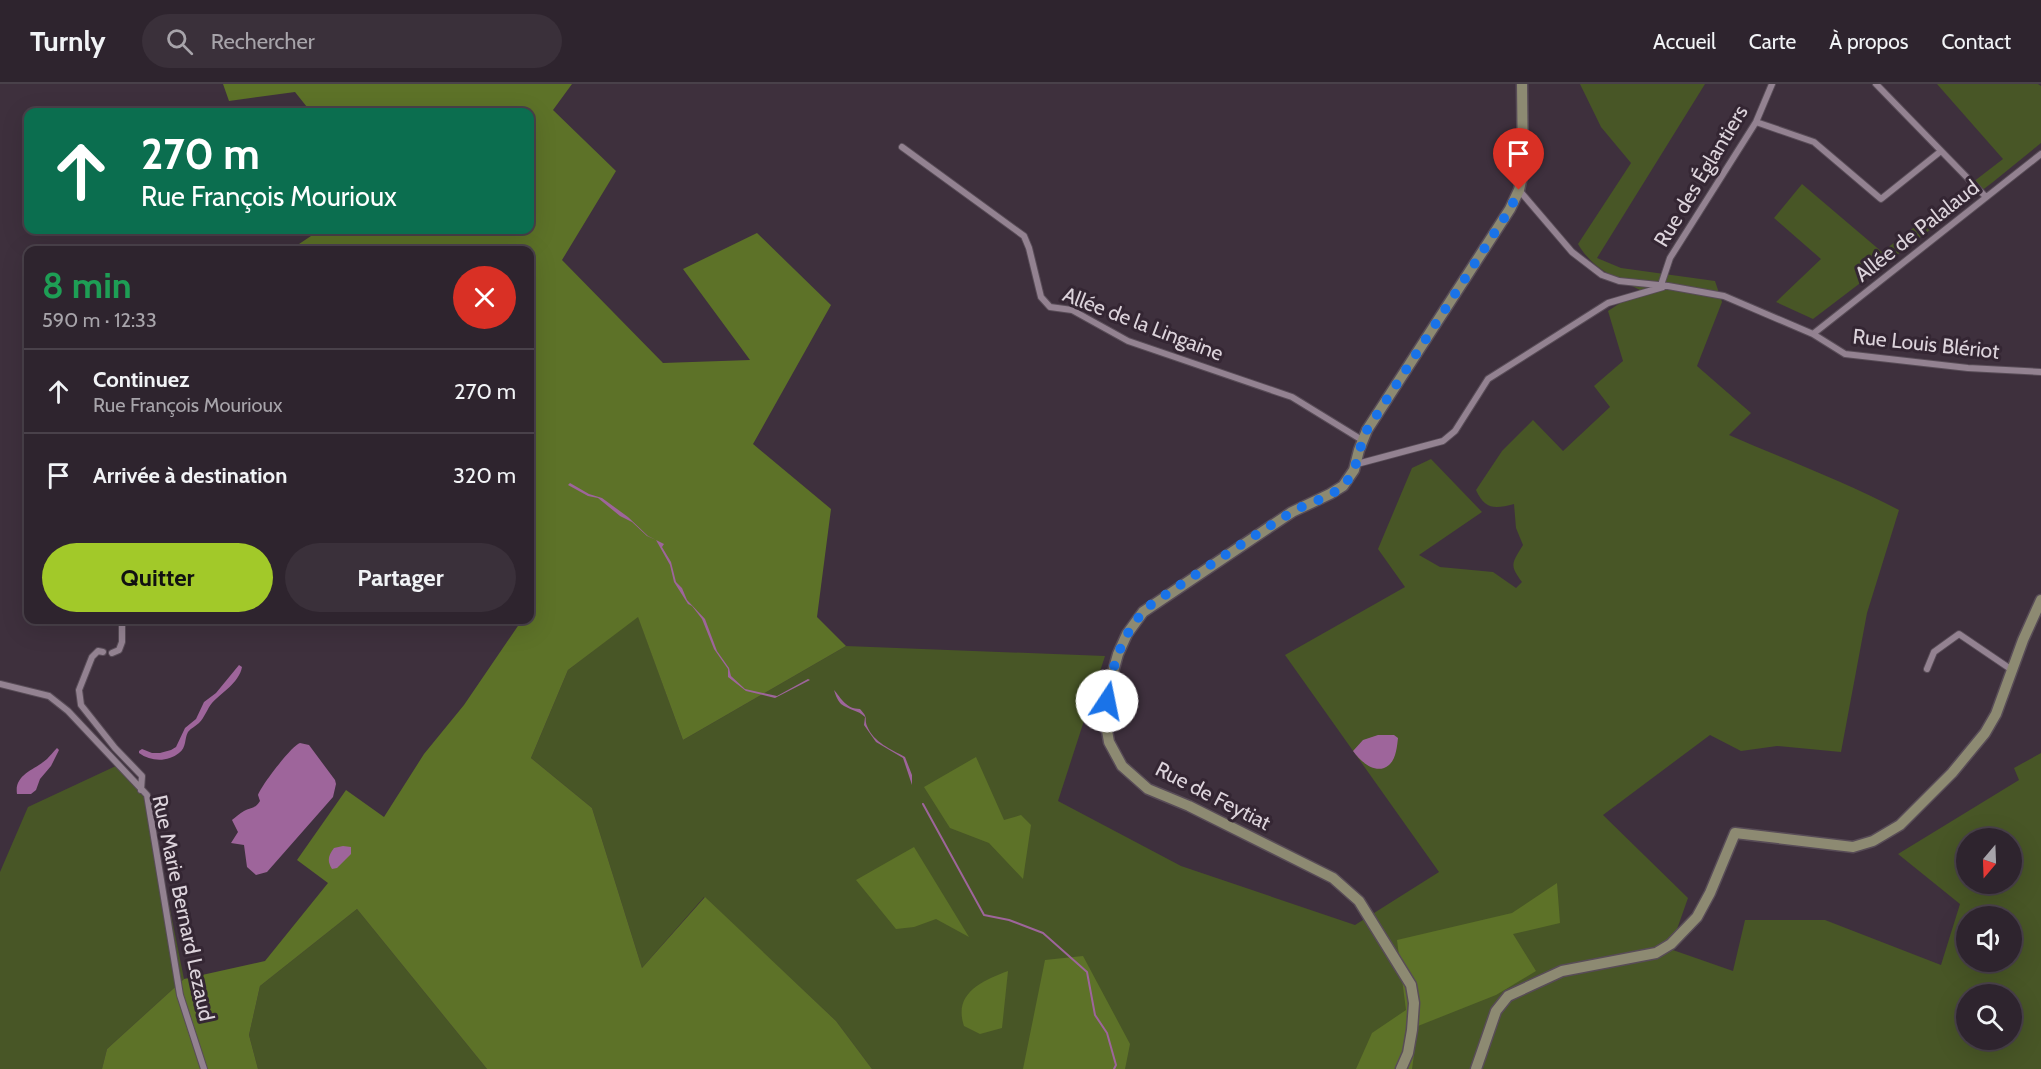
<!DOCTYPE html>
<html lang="fr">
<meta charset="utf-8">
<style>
:root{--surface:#2e242e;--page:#3a303a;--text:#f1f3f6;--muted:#a7a4aa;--line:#49414a;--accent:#a2c929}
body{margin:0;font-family:Cabin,sans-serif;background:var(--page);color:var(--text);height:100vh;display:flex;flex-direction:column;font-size:22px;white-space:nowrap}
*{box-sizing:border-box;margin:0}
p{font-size:20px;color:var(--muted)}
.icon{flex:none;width:33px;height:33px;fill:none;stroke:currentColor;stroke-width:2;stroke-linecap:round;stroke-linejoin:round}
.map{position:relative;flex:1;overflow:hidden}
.sheet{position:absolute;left:24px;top:162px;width:510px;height:378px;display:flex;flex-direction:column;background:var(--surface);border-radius:12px;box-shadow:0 6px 24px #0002,0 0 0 2px var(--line)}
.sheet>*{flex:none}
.top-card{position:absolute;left:24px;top:24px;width:510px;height:126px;border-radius:12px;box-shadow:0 6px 24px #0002,0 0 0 2px var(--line);background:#0b6e4f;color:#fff;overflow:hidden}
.needle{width:39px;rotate:199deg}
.controls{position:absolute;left:1956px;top:744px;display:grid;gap:12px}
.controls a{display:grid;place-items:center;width:66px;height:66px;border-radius:50%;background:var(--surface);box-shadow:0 6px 24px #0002,0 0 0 2px var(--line);font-size:30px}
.pin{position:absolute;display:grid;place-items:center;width:51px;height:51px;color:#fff;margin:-62px -26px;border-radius:50% 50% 50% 0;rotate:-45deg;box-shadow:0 0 6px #0007}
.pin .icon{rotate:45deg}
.me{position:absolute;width:66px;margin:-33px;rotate:11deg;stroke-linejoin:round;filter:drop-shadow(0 0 4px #0008)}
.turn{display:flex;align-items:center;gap:21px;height:126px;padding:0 18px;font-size:27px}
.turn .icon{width:78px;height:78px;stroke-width:2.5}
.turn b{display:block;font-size:42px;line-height:51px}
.round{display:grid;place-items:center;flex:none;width:63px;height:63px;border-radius:32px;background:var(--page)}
.headline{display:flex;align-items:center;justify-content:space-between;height:102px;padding:0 18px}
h1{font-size:36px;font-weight:700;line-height:45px;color:#1e9e55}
.primary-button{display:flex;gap:12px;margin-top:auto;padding:12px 18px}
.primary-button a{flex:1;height:69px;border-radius:36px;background:var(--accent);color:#111;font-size:24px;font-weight:700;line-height:69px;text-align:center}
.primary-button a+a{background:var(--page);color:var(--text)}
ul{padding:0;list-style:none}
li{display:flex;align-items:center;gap:18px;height:84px;padding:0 18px;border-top:2px solid var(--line)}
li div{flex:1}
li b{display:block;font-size:22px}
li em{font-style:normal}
header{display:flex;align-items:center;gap:36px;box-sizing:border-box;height:84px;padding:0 30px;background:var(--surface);border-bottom:2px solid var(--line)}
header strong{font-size:28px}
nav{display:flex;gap:33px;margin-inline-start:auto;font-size:21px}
.search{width:420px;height:54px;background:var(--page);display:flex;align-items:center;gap:15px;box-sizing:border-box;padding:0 21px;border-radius:33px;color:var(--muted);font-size:22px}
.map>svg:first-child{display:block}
</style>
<header>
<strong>Turnly</strong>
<div class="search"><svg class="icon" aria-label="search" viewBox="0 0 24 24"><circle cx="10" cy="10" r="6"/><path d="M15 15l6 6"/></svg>Rechercher</div>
<nav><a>Accueil</a><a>Carte</a><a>À propos</a><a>Contact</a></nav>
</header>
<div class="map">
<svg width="2041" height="985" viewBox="0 0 2041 985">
<rect width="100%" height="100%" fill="#3e303d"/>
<path fill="#485626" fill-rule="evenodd" d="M 1580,0 L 1705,0 L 1597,174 L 1621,184 L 1715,197 L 1722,218 L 1697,282 L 1751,329 L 1729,351 C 1786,376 1844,397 1899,426 L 1867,529 L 1841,668 L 1777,662 L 1741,667 L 1710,651 L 1603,731 L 1688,814 L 1670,865 L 1733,887 L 1745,836 L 1825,836 L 1941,881 L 1960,820 L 1898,770 L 2019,696 L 2014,684 L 2041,669 L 2041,985 L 872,985 L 836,937 L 704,813 L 642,884 L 592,724 L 531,674 L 568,586 L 638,532 L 683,656 L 846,562 L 1105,572 L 1058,717 L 1181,782 L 1355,841 L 1439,788 L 1285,571 L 1405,503 L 1378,465 L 1412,384 L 1431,375 L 1482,428 L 1419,471 L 1440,483 L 1493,488 L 1516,504 L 1522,498 C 1509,481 1512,479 1523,461 L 1516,444 L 1514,420 C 1495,425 1485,426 1476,406 L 1502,367 L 1533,336 L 1563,367 L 1610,323 L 1594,302 L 1623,277 L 1608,227 L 1640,206 C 1615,193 1592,185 1578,160 L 1631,79 L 1601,43 ZM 1966,754 L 2012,754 L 2012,800 L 1966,800 ZM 1966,832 L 2012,832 L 2012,878 L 1966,878 ZM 1966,910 L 2012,910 L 2012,956 L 1966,956 Z
M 1937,0 L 2038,0 L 2041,2 L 2041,59 L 1993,98 L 1813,235 L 1776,218 L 1821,175 L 1774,134 L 1802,100 L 1882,168 L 2003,75 Z
M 118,681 L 147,711 L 184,895 L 107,965 L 102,985 L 0,985 L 0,788 L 28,723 Z
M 357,825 L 487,985 L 258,985 L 249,951 L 260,902 Z"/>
<path fill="#5d7228" d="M 223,0 L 572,0 L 553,26 L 616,87 L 562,176 L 663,279 L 750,276 L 683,185 L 757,149 L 831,221 L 753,360 L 831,425 L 817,533 L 846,562 L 683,656 L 638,533 L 568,586 L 531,674 L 592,724 L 642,884 L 705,813 L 836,937 L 872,985 L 487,985 L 357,825 L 260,902 L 249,951 L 258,985 L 102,985 L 107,965 L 184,895 L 265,877 L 328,799 L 297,776 L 346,706 L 384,733 L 424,670 L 464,621 L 522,536 L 530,536 L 530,166 L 290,166 L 320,146 L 530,146 L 530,28 L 311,28 L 295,8 L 229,17 Z
M 976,673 L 1004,736 L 1021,731 L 1031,741 L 1023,795 L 989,759 L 950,744 L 924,703 Z
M 914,763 L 969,853 L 936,835 L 914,843 L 896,845 L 856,796 Z
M 1557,799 L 1560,839 L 1513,850 L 1536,887 L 1496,911 L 1418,942 L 1412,985 L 1356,985 L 1372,949 L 1406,926 L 1397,856 L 1512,829 Z
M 1083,872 L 1130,960 L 1125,985 L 1023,985 L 1045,876 Z
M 1008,887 L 1002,944 L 980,950 L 964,942 C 953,909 982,897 1008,887 Z"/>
<path fill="#9e659b" d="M 570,399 L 589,410 L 602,414 L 628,433 L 648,452 L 664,460 L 662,463 L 671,478 L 676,498 L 682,504 L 687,516 L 705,535 L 717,567 L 729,584 L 731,592 L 745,605 L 777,612 L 808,595 L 810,596 L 775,614 L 746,607 L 728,593 L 728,585 L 714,565 L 702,535 L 692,522 L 688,520 L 674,498 L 670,481 L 656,456 L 647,452 L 632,438 L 620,432 L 598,414 L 588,412 L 568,401 Z
M 239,581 L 242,583 C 239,599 222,608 212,619 C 207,625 205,633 199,639 C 196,642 191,644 188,648 C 184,655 187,663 179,669 C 168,678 151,678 139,669 L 139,667 L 142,665 L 152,669 L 160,669 L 171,666 L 176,663 L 185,644 L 196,635 L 204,618 L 216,609 Z
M 834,606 C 841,614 846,625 860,625 C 869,635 864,633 867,642 C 874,659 891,665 905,673 L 912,691 L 912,701 L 903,674 L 876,658 L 864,641 L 865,633 C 858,626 849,626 841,620 C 837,616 835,609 834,606 Z
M 1378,651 L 1394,651 L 1398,654 C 1397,663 1396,675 1389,681 C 1376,692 1360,677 1353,667 L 1363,656 Z
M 300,659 L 309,661 L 335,696 L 336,700 L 333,713 L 267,788 L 256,791 L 247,783 L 244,761 L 231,759 L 238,748 L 232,736 C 235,734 240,729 244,727 C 252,723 255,725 260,717 L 258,711 C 261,702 292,661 300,659 Z
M 57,664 L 59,666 L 51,682 L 40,695 L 36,706 L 31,710 L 17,710 C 14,690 35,686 47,675 C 50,672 53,668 57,664 Z
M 343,762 L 351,763 L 351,770 L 337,784 L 332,785 C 327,777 328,772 334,764 Z"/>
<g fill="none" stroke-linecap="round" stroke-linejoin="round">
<path stroke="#9e659b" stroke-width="2" d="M 923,720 L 984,831 L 1009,836 L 1043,849 L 1087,888 L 1095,931 L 1107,949 L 1116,981 L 1114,985"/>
<g stroke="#584c57" stroke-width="8">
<path id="street" d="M 1876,0 L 1986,113
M 1756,38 L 1814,58 L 1881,115 L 1941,67
M 902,63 L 1024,152 L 1029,164 L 1041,213 L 1050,223 L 1072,226 L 1128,257 L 1292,313 L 1362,356
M 1519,106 L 1572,168 L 1602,191 L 1619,197 L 1668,202 L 1724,212 L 1813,250 L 1845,270 L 1968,284 L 2041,288
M 1661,201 L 1670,174 L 1756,38 L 1772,0
M 1813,250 L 2041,70
M 1357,380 L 1443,357 L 1455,347 L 1488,295 L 1608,219 L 1663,203
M 103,568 L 98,567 L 92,573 L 79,606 L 81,621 L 115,664 L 142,692 L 141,706
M 112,569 L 119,566 L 122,558 L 122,536
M 1927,585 L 1934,568 L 1959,550 L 2012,586
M 0,600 L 49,612 L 68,627 L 147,711 L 180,911 L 204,985"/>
</g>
<g stroke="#584c57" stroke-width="13">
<path id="secondary" d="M 1401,985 L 1408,969 L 1412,946 L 1414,919 L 1411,901 L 1359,817 L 1333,794 L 1189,722 L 1148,705 L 1122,682 L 1109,658 L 1105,635 L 1110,599 L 1118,570 L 1127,550 L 1143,528 L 1292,428 L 1330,410 L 1343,402 L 1354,386 L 1359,366 L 1367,346 L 1510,125 L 1519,106 L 1523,88 L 1522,0
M 1476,985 L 1496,927 L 1508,912 L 1562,887 L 1656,869 L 1671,860 L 1697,833 L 1710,809 L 1735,749 L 1853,763 L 1873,757 L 1900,741 L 1952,689 L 1985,649 L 1996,630 L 2023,556 L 2041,516"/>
</g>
<use href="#street" stroke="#938291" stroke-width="6"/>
<use href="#secondary" stroke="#8d8a72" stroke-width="10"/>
</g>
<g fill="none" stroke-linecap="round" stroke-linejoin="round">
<path stroke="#1a73e8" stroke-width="10" stroke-dasharray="0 18" d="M 1107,617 C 1112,580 1124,543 1153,519 C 1199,489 1245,457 1292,428 C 1310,417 1334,414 1347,397 C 1359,382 1358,363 1367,346 L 1510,125 L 1519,106"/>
</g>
<g text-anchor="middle" stroke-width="6" stroke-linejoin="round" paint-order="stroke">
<g font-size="21" fill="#dcd3db" stroke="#342633">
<text transform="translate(1701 92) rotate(-59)" y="7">Rue des Églantiers</text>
<text transform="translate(1917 147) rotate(-38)" y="7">Allée de Palalaud</text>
<text transform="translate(1143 240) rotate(21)" y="7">Allée de la Lingaine</text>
<text transform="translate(1926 260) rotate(6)" y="7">Rue Louis Blériot</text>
<text transform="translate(1213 712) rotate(27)" y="7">Rue de Feytiat</text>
<text transform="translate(183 824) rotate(78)" y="7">Rue Marie Bernard Lezaud</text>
</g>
</g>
</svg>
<div class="controls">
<a><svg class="needle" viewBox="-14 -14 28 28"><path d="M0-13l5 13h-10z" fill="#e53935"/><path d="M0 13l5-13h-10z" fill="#a7a4aa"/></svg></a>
<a><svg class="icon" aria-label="sound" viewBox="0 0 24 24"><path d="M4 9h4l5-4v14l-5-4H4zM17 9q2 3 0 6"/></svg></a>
<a><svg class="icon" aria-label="search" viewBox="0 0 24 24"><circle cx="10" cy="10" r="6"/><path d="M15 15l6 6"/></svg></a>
</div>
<div class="pin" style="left:1519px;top:106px;background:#d93025"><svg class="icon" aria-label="arrive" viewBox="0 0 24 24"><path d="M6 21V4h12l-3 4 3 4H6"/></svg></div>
<svg class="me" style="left:1107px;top:617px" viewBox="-20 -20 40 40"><circle r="19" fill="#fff"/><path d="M0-13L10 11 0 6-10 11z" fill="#1a73e8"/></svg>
<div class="top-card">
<div class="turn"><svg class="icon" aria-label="ahead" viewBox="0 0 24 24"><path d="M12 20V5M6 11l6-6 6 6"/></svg><div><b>270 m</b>Rue François Mourioux</div></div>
</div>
<section class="sheet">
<div class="headline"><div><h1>8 min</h1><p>590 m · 12:33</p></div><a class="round" style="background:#d93025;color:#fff"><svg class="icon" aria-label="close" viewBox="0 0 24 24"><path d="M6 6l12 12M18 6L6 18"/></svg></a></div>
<ul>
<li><svg class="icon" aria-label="ahead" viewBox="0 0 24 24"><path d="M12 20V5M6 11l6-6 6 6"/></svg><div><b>Continuez</b><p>Rue François Mourioux</p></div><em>270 m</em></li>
<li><svg class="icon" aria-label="arrive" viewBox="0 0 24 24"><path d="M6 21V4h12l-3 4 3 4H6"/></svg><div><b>Arrivée à destination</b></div><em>320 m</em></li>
</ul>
<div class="primary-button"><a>Quitter</a><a>Partager</a></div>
</section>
</div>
